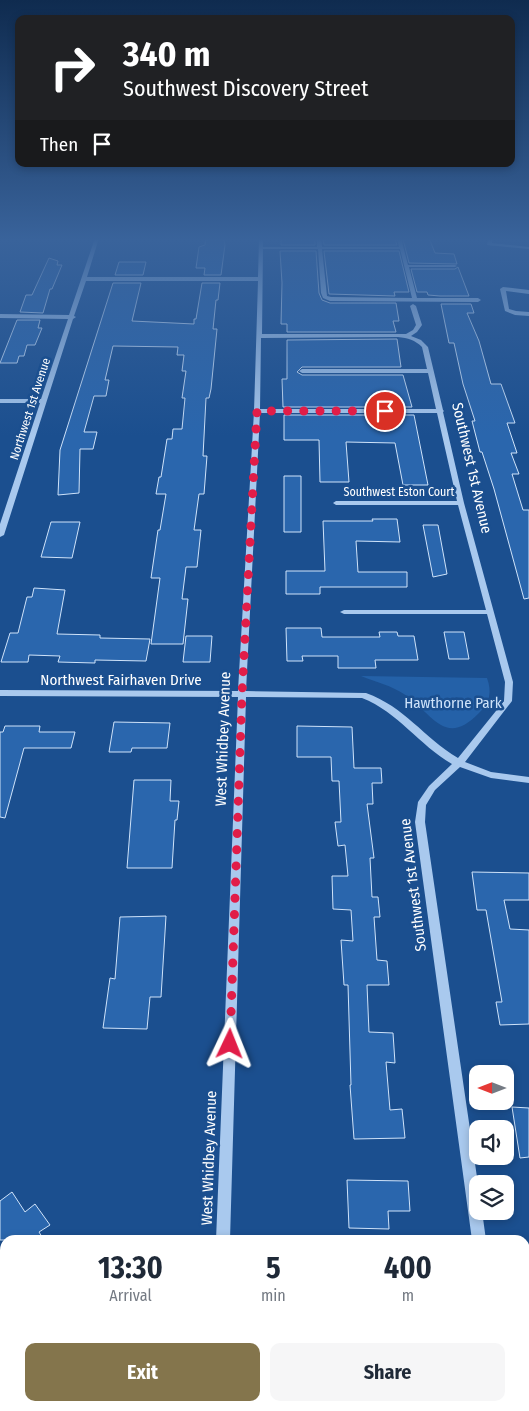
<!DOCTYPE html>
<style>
:root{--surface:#fff;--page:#f6f6f7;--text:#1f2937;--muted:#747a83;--accent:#84754c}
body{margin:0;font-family:"Fira Sans Condensed",sans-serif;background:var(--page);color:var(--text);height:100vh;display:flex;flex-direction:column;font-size:19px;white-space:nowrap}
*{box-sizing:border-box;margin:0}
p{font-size:16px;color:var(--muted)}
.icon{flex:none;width:28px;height:28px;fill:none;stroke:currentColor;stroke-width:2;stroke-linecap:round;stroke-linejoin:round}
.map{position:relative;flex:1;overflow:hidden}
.drawer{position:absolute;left:0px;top:1235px;width:530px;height:176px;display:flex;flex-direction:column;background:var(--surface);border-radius:15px 15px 0 0;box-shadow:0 2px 8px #0003}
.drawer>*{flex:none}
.hud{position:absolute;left:15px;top:15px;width:500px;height:152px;border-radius:10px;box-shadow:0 2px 8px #0003;background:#202124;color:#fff;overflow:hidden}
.needle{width:32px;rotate:270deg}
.tools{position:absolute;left:469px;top:1065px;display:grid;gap:10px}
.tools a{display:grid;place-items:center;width:45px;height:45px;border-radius:10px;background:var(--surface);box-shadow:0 2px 8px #0003;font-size:25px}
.pin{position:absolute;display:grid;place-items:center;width:42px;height:42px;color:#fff;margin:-21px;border:2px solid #fff;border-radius:50%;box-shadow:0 1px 5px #0007}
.me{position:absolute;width:55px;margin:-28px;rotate:2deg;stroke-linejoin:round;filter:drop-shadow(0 0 4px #0008)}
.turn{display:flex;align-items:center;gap:18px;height:105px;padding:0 25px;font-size:22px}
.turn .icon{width:65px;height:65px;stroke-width:2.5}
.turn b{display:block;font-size:35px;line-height:42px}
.then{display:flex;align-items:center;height:48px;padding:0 25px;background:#0003;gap:10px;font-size:19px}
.eta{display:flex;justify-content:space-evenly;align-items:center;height:85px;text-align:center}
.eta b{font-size:30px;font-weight:700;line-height:35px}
.action{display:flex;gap:10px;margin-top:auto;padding:10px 25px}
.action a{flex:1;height:58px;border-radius:10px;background:var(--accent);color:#fff;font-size:20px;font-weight:700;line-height:58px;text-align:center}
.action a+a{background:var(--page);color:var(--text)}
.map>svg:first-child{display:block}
</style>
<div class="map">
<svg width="529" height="1411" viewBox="0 0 529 1411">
<rect width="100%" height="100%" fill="#1b4f8f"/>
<path fill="#2461a8" d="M 361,676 L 487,678 C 492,692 490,702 479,713 C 445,748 433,714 404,694 C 392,686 376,682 361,676 Z"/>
<path fill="#2a66ad" stroke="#cfe3fa" d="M 206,238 L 224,238 L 225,245 L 221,275 L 204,275 L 205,268 L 196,268 L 199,247 L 205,245 Z
M 281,238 L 315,239 L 315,245 L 281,245 Z
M 429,238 L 435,253 L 454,254 L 457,264 L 409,263 L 403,239 Z
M 323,239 L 395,239 L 397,245 L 324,245 Z
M 280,251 L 316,251 L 319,293 L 322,300 L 330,303 L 396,303 L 399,321 L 393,321 L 396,332 L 287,332 L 287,324 L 281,324 L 282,283 Z
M 324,251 L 399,251 L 409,292 L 394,292 L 395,296 L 329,294 Z
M 49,258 L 58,261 L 57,265 L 62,265 L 52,289 L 50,289 L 43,313 L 20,312 L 26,295 L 32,295 Z
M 119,262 L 146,262 L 143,275 L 115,275 Z
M 458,267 L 469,296 L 440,296 L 428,295 L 427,292 L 417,292 L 411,269 L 455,269 Z
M 113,283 L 141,283 L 132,321 L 194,324 L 194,319 L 196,319 L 202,283 L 220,283 L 218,300 L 216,300 L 213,329 L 217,329 L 211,389 L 209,398 L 206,398 L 203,456 L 207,456 L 204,494 L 199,494 L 194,530 L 201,530 L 197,567 L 186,567 L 182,599 L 188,599 L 183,644 L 151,644 L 160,578 L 151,578 L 158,530 L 160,530 L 166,494 L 156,494 L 159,477 L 161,477 L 167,439 L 172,439 L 173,429 L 182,429 L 185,398 L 182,398 L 186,371 L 182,371 L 184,355 L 177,355 L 178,347 L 113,346 L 105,380 L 109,380 L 106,396 L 94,396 L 84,432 L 97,432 L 93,449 L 80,449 L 79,493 L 58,495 L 60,450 Z
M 441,304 L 471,304 L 474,313 L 467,313 L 479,341 L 491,384 L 501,384 L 515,423 L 507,423 L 517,453 L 511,453 L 519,474 L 512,474 L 523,510 L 529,510 L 529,598 L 524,599 L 494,489 L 482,452 L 480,452 L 472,421 L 475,421 L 463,384 L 454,343 L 449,343 Z
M 17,320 L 40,320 L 38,328 L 42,328 L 35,345 L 27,345 L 24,356 L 19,356 L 17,363 L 0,363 Z
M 397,339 L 401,367 L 302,367 L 297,372 L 302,375 L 403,375 L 412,407 L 283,407 L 282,379 L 287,379 L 287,340 Z
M 284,415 L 414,415 L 428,485 L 403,485 L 395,443 L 346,442 L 349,482 L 320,482 L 319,440 L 284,440 Z
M 284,476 L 301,476 L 301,532 L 284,532 Z
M 372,519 L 397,519 L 400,542 L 356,541 L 358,572 L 407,572 L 407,587 L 320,587 L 320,594 L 286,594 L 286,571 L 325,571 L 323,521 L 373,521 Z
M 51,522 L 80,522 L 72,558 L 41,557 Z
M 423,525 L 438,525 L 447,574 L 433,577 Z
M 34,588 L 65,590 L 57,634 L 100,635 L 100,638 L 150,639 L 146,661 L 95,660 L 95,663 L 58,662 L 60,656 L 29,655 L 28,662 L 1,662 L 10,633 L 18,633 L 27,597 L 32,597 Z
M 286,628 L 321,628 L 322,637 L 380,637 L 379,632 L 397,632 L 398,636 L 414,636 L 418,660 L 375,660 L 376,668 L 338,668 L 338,656 L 302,656 L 303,661 L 287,661 Z
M 444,632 L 464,632 L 469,659 L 449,659 Z
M 186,636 L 212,636 L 210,662 L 183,662 Z
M 114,722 L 170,723 L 167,748 L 132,748 L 131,752 L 109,752 Z
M 5,726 L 40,726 L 39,732 L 75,732 L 71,748 L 24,748 L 5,818 L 0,817 L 0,732 L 3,732 Z
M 297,726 L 352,727 L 354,768 L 381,768 L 382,783 L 372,783 L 373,804 L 367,804 L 374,858 L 370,858 L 372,897 L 378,897 L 380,917 L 374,917 L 377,960 L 387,961 L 389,985 L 367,985 L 369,1032 L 393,1033 L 395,1063 L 386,1062 L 390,1110 L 402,1109 L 405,1138 L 354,1139 L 350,1085 L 351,1085 L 348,985 L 344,985 L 341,940 L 353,941 L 351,910 L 333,909 L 332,876 L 348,876 L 345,845 L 338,846 L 335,822 L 341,822 L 339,781 L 332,781 L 331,757 L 297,757 Z
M 134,780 L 171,780 L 170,801 L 179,801 L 177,820 L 175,820 L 172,868 L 127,868 Z
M 472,872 L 529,873 L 529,900 L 504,900 L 510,929 L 529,930 L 529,1024 L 500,1025 L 496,1002 L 502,1002 L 486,910 L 477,910 Z
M 166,916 L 161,997 L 150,997 L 147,1029 L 103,1028 L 110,978 L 115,979 L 120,917 Z
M 512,1107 L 529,1108 L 529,1157 L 520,1158 Z
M 347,1180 L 408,1181 L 410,1211 L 388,1211 L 389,1229 L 349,1228 Z
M 12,1192 L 25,1212 L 35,1204 L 50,1225 L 39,1232 L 44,1240 L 0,1240 L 0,1201 Z"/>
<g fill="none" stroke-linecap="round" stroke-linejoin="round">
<path fill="#a9c9ee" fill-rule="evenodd" d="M 95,238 L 99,238 L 87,277 L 258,277 L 259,238 L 263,238 L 263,247 L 317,247 L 317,238 L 321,238 L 322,247 L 399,247 L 397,238 L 401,238 L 408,265 L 455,265 L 457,266 L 455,267 L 409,267 L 417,298 L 478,298 L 481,300 L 478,302 L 330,301 L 323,298 L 321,293 L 318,249 L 263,249 L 262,334 L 406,334 L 413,330 L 416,325 L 410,306 L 413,304 L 416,306 L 422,325 L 417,332 L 411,336 L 421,340 L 428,347 L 443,410 L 444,411 L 443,412 L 464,503 L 513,682 L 512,701 L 465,762 L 491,772 L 529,777 L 529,783 L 491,778 L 460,767 L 435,790 L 426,805 L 425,822 L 478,1184 L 478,1211 L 482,1211 L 486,1240 L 472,1240 L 415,822 L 418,802 L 429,786 L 452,764 C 419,745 398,712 362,698 L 246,697 L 230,1240 L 216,1240 L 238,697 L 0,696 L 0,690 L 238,691 L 254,411 L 258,281 L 86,281 L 74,316 L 76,317 L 73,319 L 4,535 L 0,537 L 0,524 L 40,403 L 0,403 L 0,399 L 41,399 L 68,319 L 0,318 L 0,314 L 69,315 ZM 322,249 L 400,249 L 412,298 L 331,297 L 327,296 ZM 398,337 C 408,338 415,340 422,347 L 427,369 L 302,369 L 299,371 L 302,373 L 428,373 L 436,409 L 260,409 L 261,338 ZM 260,413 L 437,413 L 457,501 L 336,501 L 333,503 L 336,505 L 458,505 L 486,610 L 344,610 L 340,612 L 344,614 L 487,614 L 505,682 L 504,701 L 458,758 C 423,737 405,707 366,693 L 246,691 Z
M 488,238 L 492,238 L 492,243 L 529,247 L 529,249 L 487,245 Z
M 503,287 L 529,290 L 529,294 L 506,291 L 509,309 L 516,311 L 529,312 L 529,316 L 515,315 L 505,311 L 500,289 Z
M 210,1406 L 224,1406 L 224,1411 L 210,1411 Z
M 504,1406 L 518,1406 L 519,1411 L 505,1411 Z"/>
</g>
<linearGradient id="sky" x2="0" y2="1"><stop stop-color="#0f2b4f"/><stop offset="0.55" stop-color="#39639b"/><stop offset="1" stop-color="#39639b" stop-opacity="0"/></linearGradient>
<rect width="529" height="436" fill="url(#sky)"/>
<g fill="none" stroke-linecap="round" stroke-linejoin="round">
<path stroke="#e11d48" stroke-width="9" stroke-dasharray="0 16.2" d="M 230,1044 L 242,694 L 257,411 L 385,411"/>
</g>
<g text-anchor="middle" stroke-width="5" stroke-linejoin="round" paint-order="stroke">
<g font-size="12" fill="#fff" stroke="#1b4f8f">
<text transform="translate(30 409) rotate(-72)" y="4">Northwest 1st Avenue</text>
<text x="399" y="496">Southwest Eston Court</text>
</g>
<g font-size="15" fill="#fff" stroke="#1b4f8f">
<text transform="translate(472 468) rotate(77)" y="5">Southwest 1st Avenue</text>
<text x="121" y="685">Northwest Fairhaven Drive</text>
<text transform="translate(223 739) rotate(-88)" y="5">West Whidbey Avenue</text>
<text transform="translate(413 885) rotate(-97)" y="5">Southwest 1st Avenue</text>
<text transform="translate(209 1158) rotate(-88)" y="5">West Whidbey Avenue</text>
</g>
<g font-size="15" fill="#cfe3fa" stroke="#1b4f8f">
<text x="453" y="708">Hawthorne Park</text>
</g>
</g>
</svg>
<div class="tools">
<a><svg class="needle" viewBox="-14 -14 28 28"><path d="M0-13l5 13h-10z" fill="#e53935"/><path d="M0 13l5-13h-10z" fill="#747a83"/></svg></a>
<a><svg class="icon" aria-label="sound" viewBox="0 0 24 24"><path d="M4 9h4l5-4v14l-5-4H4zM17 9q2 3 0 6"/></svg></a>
<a><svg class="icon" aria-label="layers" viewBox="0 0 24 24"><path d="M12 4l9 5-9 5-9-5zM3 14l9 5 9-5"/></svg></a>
</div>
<div class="pin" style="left:385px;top:411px;background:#d93025"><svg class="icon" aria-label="arrive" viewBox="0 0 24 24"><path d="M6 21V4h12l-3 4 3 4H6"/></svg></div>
<svg class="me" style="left:230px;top:1044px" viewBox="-20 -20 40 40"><path d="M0-17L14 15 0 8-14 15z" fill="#e11d48" stroke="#fff" stroke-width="4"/></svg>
<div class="hud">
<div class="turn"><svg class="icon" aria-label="right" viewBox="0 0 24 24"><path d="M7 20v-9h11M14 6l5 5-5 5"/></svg><div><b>340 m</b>Southwest Discovery Street</div></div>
<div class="then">Then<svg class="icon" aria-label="arrive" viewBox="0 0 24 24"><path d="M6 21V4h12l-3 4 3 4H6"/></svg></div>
</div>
<section class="drawer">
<div class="eta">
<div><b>13:30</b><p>Arrival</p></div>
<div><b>5</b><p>min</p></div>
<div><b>400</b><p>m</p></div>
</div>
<div class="action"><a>Exit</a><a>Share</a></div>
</section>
</div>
